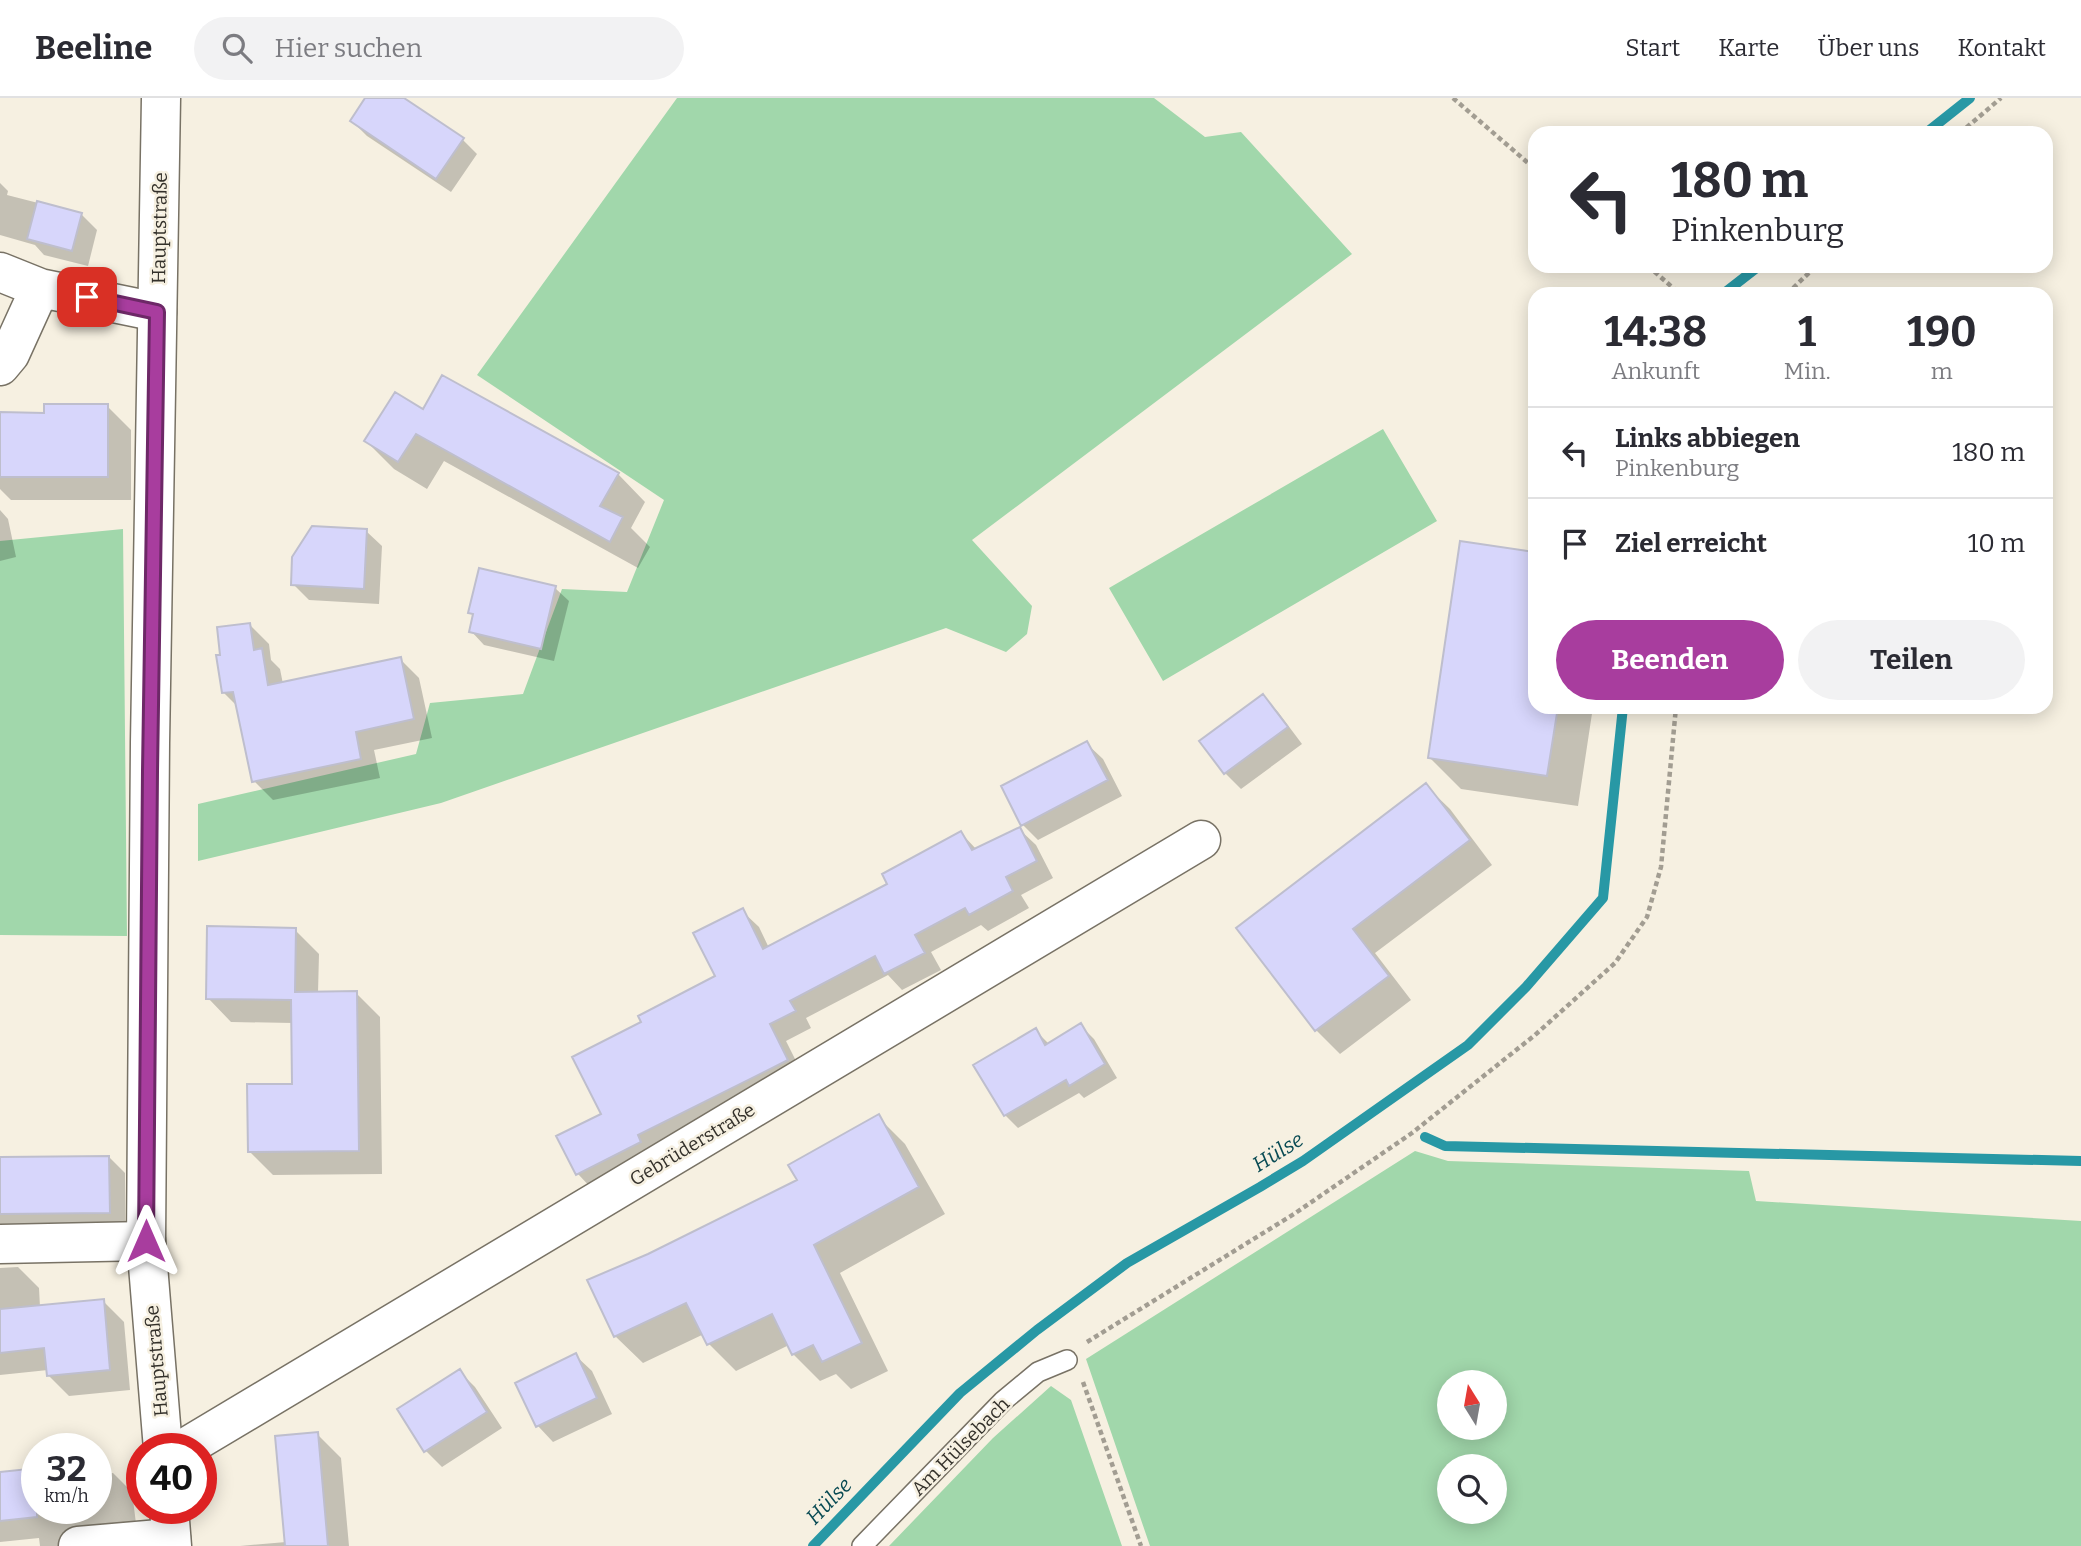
<!DOCTYPE html>
<html lang="de">
<meta charset="utf-8">
<style>
:root{--surface:#fff;--page:#f2f2f3;--text:#2b2b33;--muted:#7c7c81;--line:#e1e1e2;--accent:#a83d9e}
body{margin:0;font-family:Bitter,serif;background:var(--page);color:var(--text);height:100vh;display:flex;flex-direction:column;font-size:26px;white-space:nowrap}
*{box-sizing:border-box;margin:0}
p{font-size:23px;color:var(--muted)}
.icon{flex:none;width:38px;height:38px;fill:none;stroke:currentColor;stroke-width:2;stroke-linecap:round;stroke-linejoin:round}
.map{position:relative;flex:1;overflow:hidden}
.panel{position:absolute;left:1528px;top:189px;width:525px;height:427px;display:flex;flex-direction:column;background:var(--surface);border-radius:21px;box-shadow:0 4px 18px #0003}
.panel>*{flex:none}
.hud{position:absolute;left:1528px;top:28px;width:525px;height:147px;border-radius:21px;box-shadow:0 4px 18px #0003;background:#fff;color:var(--text);overflow:hidden}
.needle{width:46px;rotate:349deg}
.buttons{position:absolute;left:1437px;top:1272px;display:grid;gap:14px}
.buttons a{display:grid;place-items:center;width:70px;height:70px;border-radius:50%;background:var(--surface);box-shadow:0 4px 18px #0003;font-size:35px}
.speed{position:absolute;left:21px;top:1335px;display:flex;gap:14px;font-size:35px;font-weight:700;text-align:center}
.speed>*{display:grid;place-content:center;width:91px;height:91px;border-radius:50%;background:var(--surface);box-shadow:0 4px 18px #0003;line-height:1}
.speed small{font-size:18px;font-weight:400}
.speed .limit{border:10px solid #d22;background:#fff;color:#111}
.pin{position:absolute;display:grid;place-items:center;width:60px;height:60px;color:#fff;margin:-30px;border-radius:14px;box-shadow:0 4px 10px #0006}
.me{position:absolute;width:77px;margin:-38px;rotate:0deg;stroke-linejoin:round;filter:drop-shadow(0 0 5px #0008)}
.turn{display:flex;align-items:center;gap:24px;height:147px;padding:0 28px;font-size:32px}
.turn .icon{width:91px;height:91px;stroke-width:2.5}
.turn b{display:block;font-size:49px;line-height:60px}
.eta{display:flex;justify-content:space-evenly;align-items:center;height:119px;text-align:center}
.eta b{font-size:42px;font-weight:700;line-height:49px}
.button{display:flex;gap:14px;margin-top:auto;padding:14px 28px}
.button a{flex:1;height:80px;border-radius:42px;background:var(--accent);color:#fff;font-size:28px;font-weight:700;line-height:80px;text-align:center}
.button a+a{background:var(--page);color:var(--text)}
ul{padding:0;list-style:none}
li{display:flex;align-items:center;gap:21px;height:91px;padding:0 28px;border-top:2px solid var(--line)}
li div{flex:1}
li b{display:block;font-size:26px}
li em{font-style:normal}
header{display:flex;align-items:center;gap:42px;box-sizing:border-box;height:98px;padding:0 35px;background:var(--surface);border-bottom:2px solid var(--line)}
header strong{font-size:33px}
nav{display:flex;gap:38px;margin-inline-start:auto;font-size:24px}
.search{width:490px;height:63px;background:var(--page);display:flex;align-items:center;gap:18px;box-sizing:border-box;padding:0 24px;border-radius:38px;color:var(--muted);font-size:26px}
.map>svg:first-child{display:block}
</style>
<header>
<strong>Beeline</strong>
<div class="search"><svg class="icon" aria-label="search" viewBox="0 0 24 24"><circle cx="10" cy="10" r="6"/><path d="M15 15l6 6"/></svg>Hier suchen</div>
<nav><a>Start</a><a>Karte</a><a>Über uns</a><a>Kontakt</a></nav>
</header>
<div class="map">
<svg width="2081" height="1448" viewBox="0 0 2081 1448">
<rect width="100%" height="100%" fill="#f6f0e1"/>
<path fill="#a1d7ab" fill-rule="evenodd" d="M 677,0 L 1154,0 L 1205,39 L 1241,34 L 1352,156 L 972,442 L 1032,508 L 1027,536 L 1006,554 L 946,530 L 441,705 L 198,763 L 198,706 L 416,656 L 430,605 L 523,596 L 562,491 L 627,494 L 664,402 L 477,277 Z
M 1383,331 L 1437,423 L 1163,583 L 1109,490 Z
M 123,431 L 127,838 L 0,837 L 0,443 Z
M 1415,1053 L 1448,1063 L 1749,1073 L 1756,1103 L 2081,1123 L 2081,1448 L 1150,1448 L 1086,1261 ZM 1494,1284 L 1494,1330 L 1449,1330 L 1449,1284 ZM 1494,1368 L 1494,1414 L 1449,1414 L 1449,1368 Z
M 1051,1288 L 1071,1302 L 1122,1448 L 889,1448 L 993,1340 Z"/>
<path fill="#0003" d="M 367,0 L 401,0 L 463,42 L 477,56 L 451,94 L 367,38 L 352,23 Z
M 0,85 L 8,93 L 7,97 L 81,116 L 97,132 L 88,168 L 44,157 L 35,147 L 0,137 Z
M 107,308 L 131,332 L 131,402 L 11,402 L 0,391 L 0,316 L 46,316 Z
M 424,314 L 618,376 L 645,404 L 631,430 L 650,449 L 638,470 L 444,363 L 427,391 L 394,371 L 366,343 Z
M 0,412 L 8,421 L 16,459 L 0,463 Z
M 366,433 L 382,448 L 379,506 L 309,502 L 293,486 Z
M 555,490 L 569,503 L 554,563 L 484,547 L 471,533 L 474,519 L 470,514 Z
M 250,527 L 269,546 L 271,562 L 280,571 L 283,586 L 400,561 L 419,580 L 432,640 L 374,652 L 380,680 L 273,702 L 254,683 L 238,609 L 224,595 Z
M 1263,598 L 1278,614 L 1302,646 L 1241,691 L 1225,675 L 1202,643 Z
M 1535,609 L 1593,609 L 1578,708 L 1461,691 L 1430,660 Z
M 1087,646 L 1103,661 L 1122,698 L 1038,742 L 1023,727 Z
M 1426,688 L 1450,711 L 1492,767 L 1375,855 L 1411,902 L 1340,956 L 1316,932 L 1238,830 Z
M 1019,731 L 1036,747 L 1053,780 L 1021,797 L 1029,810 L 988,833 L 981,827 L 931,854 L 941,872 L 902,892 L 888,877 L 806,920 L 811,930 L 786,943 L 804,979 L 594,1093 L 578,1076 L 644,925 L 718,879 L 742,813 L 759,829 L 769,850 L 889,786 L 961,735 L 977,752 Z
M 295,832 L 319,856 L 318,895 L 356,895 L 380,919 L 382,1076 L 273,1077 L 249,1053 L 294,987 L 293,925 L 231,924 L 208,900 Z
M 1081,928 L 1094,941 L 1117,980 L 1084,1000 L 1079,995 L 1018,1030 L 1005,1017 L 1035,932 L 1049,946 Z
M 878,1019 L 905,1046 L 945,1116 L 840,1175 L 888,1273 L 851,1291 L 836,1276 L 820,1283 L 793,1256 L 789,1247 L 736,1273 L 709,1246 L 704,1236 L 643,1265 L 615,1238 L 648,1157 L 799,1083 Z
M 109,1059 L 125,1075 L 125,1130 L 0,1131 L 0,1061 Z
M 18,1169 L 39,1190 L 40,1209 L 103,1203 L 124,1224 L 130,1292 L 69,1298 L 48,1277 L 48,1272 L 0,1277 L 0,1170 Z
M 576,1258 L 592,1273 L 612,1316 L 553,1344 L 538,1328 Z
M 459,1273 L 475,1289 L 502,1330 L 442,1369 L 426,1353 L 399,1312 Z
M 317,1336 L 341,1360 L 349,1448 L 240,1448 L 286,1444 Z
M 28,1373 L 37,1382 L 37,1410 L 96,1410 L 96,1377 L 113,1375 L 132,1394 L 138,1441 L 88,1448 L 40,1448 L 39,1440 L 0,1444 L 0,1376 Z"/>
<g fill="none" stroke-linecap="round" stroke-linejoin="round">
<path stroke="#2898a5" stroke-width="10" d="M 1926,35 L 1970,0
M 1723,196 L 1759,168
M 1425,1039 L 1445,1048 L 2081,1063
M 813,1448 L 960,1295 L 1037,1232 L 1127,1165 L 1260,1089 L 1303,1063 L 1468,947 L 1526,889 L 1603,800 L 1623,609"/>
</g>
<path fill="#d7d6fb" stroke="#bebecd" stroke-width="2" d="M 365,0 L 404,0 L 464,40 L 436,81 L 350,23 Z
M 37,103 L 82,115 L 72,153 L 27,141 Z
M 442,277 L 619,375 L 600,408 L 623,419 L 610,444 L 416,336 L 398,364 L 364,343 L 395,294 L 423,311 Z
M 44,306 L 108,306 L 108,379 L 0,379 L 0,314 L 44,315 Z
M 312,428 L 367,431 L 364,491 L 291,487 L 292,459 Z
M 1460,443 L 1535,454 L 1535,609 L 1558,609 L 1547,678 L 1428,660 Z
M 479,470 L 556,488 L 541,551 L 469,534 L 473,516 L 468,515 Z
M 250,525 L 254,552 L 262,550 L 268,587 L 401,559 L 414,621 L 356,634 L 361,661 L 252,684 L 233,594 L 222,595 L 216,557 L 220,557 L 217,529 Z
M 1263,596 L 1288,629 L 1224,676 L 1199,643 Z
M 1087,643 L 1108,682 L 1021,728 L 1001,688 Z
M 1426,685 L 1470,742 L 1353,831 L 1389,878 L 1315,933 L 1236,830 Z
M 1020,729 L 1037,763 L 1006,779 L 1013,793 L 969,817 L 965,810 L 915,837 L 925,855 L 884,876 L 875,858 L 790,903 L 796,913 L 770,926 L 788,962 L 638,1037 L 641,1044 L 576,1077 L 556,1038 L 601,1016 L 572,959 L 641,924 L 638,918 L 715,878 L 693,835 L 743,810 L 763,851 L 887,786 L 882,776 L 961,733 L 972,752 Z
M 207,828 L 296,830 L 295,894 L 357,893 L 359,1053 L 248,1054 L 247,986 L 292,986 L 291,902 L 206,901 Z
M 1081,925 L 1105,966 L 1069,988 L 1066,982 L 1004,1018 L 973,967 L 1036,930 L 1045,947 Z
M 879,1016 L 919,1089 L 814,1147 L 862,1245 L 822,1264 L 813,1247 L 792,1257 L 772,1216 L 707,1247 L 686,1205 L 614,1239 L 587,1182 L 648,1156 L 797,1082 L 788,1067 Z
M 109,1058 L 110,1115 L 0,1116 L 0,1059 Z
M 104,1201 L 110,1272 L 47,1278 L 44,1250 L 0,1255 L 0,1211 Z
M 576,1255 L 597,1300 L 536,1329 L 515,1285 Z
M 460,1271 L 487,1314 L 424,1354 L 397,1311 Z
M 318,1334 L 328,1448 L 285,1448 L 275,1338 Z
M 28,1371 L 30,1383 L 37,1382 L 37,1419 L 0,1423 L 0,1374 Z"/>
<g fill="none" stroke-linecap="round" stroke-linejoin="round">
<g stroke="#787265" stroke-width="22">
<path id="service" d="M 862,1448 L 1003,1303 L 1038,1274 L 1067,1262"/>
</g>
<g stroke="#787265" stroke-width="41">
<path id="minor" d="M 0,174 L 40,190 L 157,214
M 0,268 L 10,256 L 40,190
M 0,1146 L 146,1143
M 183,1351 L 1201,742
M 78,1448 L 171,1440"/>
</g>
<g stroke="#787265" stroke-width="41">
<path id="tertiary" d="M 161,0 L 150,645 L 146,1143 L 163,1351
M 169,1410 L 172,1448"/>
</g>
<path stroke="#a29d92" stroke-width="4.5" stroke-dasharray="5 3.5" stroke-linecap="butt" d="M 1453,0 L 1535,71
M 1960,35 L 2001,0
M 1648,168 L 1680,196
M 1787,196 L 1816,168
M 1087,1244 L 1294,1116 L 1412,1035 L 1535,937 L 1615,865 L 1647,819 L 1661,769 L 1676,609
M 1083,1284 L 1141,1448"/>
<use href="#service" stroke="#fff" stroke-width="19"/>
<use href="#minor" stroke="#fff" stroke-width="38"/>
<use href="#tertiary" stroke="#fff" stroke-width="38"/>
</g>
<g fill="none" stroke-linecap="round" stroke-linejoin="round">
<g stroke="#6d2867" stroke-width="18">
<path id="route" d="M 87,199 L 157,214 L 150,673 L 146,1143"/>
</g>
<use href="#route" stroke="#a83d9e" stroke-width="12"/>
</g>
<g text-anchor="middle" stroke-width="5" stroke-linejoin="round" paint-order="stroke">
<g font-size="19" fill="#33302a" stroke="#f6f0e1">
<text transform="translate(159 130) rotate(-89)" y="7">Hauptstraße</text>
<text transform="translate(692 1046) rotate(-31)" y="7">Gebrüderstraße</text>
<text transform="translate(156 1263) rotate(-95)" y="7">Hauptstraße</text>
<text transform="translate(960 1348) rotate(-45)" y="7">Am Hülsebach</text>
</g>
<g font-size="21" font-style="italic" fill="#084a53" stroke="#f6f0e1">
<text transform="translate(1278 1054) rotate(-32)" y="7">Hülse</text>
<text transform="translate(829 1403) rotate(-46)" y="7">Hülse</text>
</g>
</g>
</svg>
<div class="buttons">
<a><svg class="needle" viewBox="-14 -14 28 28"><path d="M0-13l5 13h-10z" fill="#e53935"/><path d="M0 13l5-13h-10z" fill="#7c7c81"/></svg></a>
<a><svg class="icon" aria-label="search" viewBox="0 0 24 24"><circle cx="10" cy="10" r="6"/><path d="M15 15l6 6"/></svg></a>
</div>
<div class="speed"><div>32<small>km/h</small></div><div class="limit">40</div></div>
<div class="pin" style="left:87px;top:199px;background:#d93025"><svg class="icon" aria-label="arrive" viewBox="0 0 24 24"><path d="M6 21V4h12l-3 4 3 4H6"/></svg></div>
<svg class="me" style="left:146px;top:1143px" viewBox="-20 -20 40 40"><path d="M0-17L14 15 0 8-14 15z" fill="#a83d9e" stroke="#fff" stroke-width="4"/></svg>
<div class="hud">
<div class="turn"><svg class="icon" aria-label="left" viewBox="0 0 24 24"><path d="M17 20v-9H6M10 6l-5 5 5 5"/></svg><div><b>180 m</b>Pinkenburg</div></div>
</div>
<section class="panel">
<div class="eta">
<div><b>14:38</b><p>Ankunft</p></div>
<div><b>1</b><p>Min.</p></div>
<div><b>190</b><p>m</p></div>
</div>
<ul>
<li><svg class="icon" aria-label="left" viewBox="0 0 24 24"><path d="M17 20v-9H6M10 6l-5 5 5 5"/></svg><div><b>Links abbiegen</b><p>Pinkenburg</p></div><em>180 m</em></li>
<li><svg class="icon" aria-label="arrive" viewBox="0 0 24 24"><path d="M6 21V4h12l-3 4 3 4H6"/></svg><div><b>Ziel erreicht</b></div><em>10 m</em></li>
</ul>
<div class="button"><a>Beenden</a><a>Teilen</a></div>
</section>
</div>
